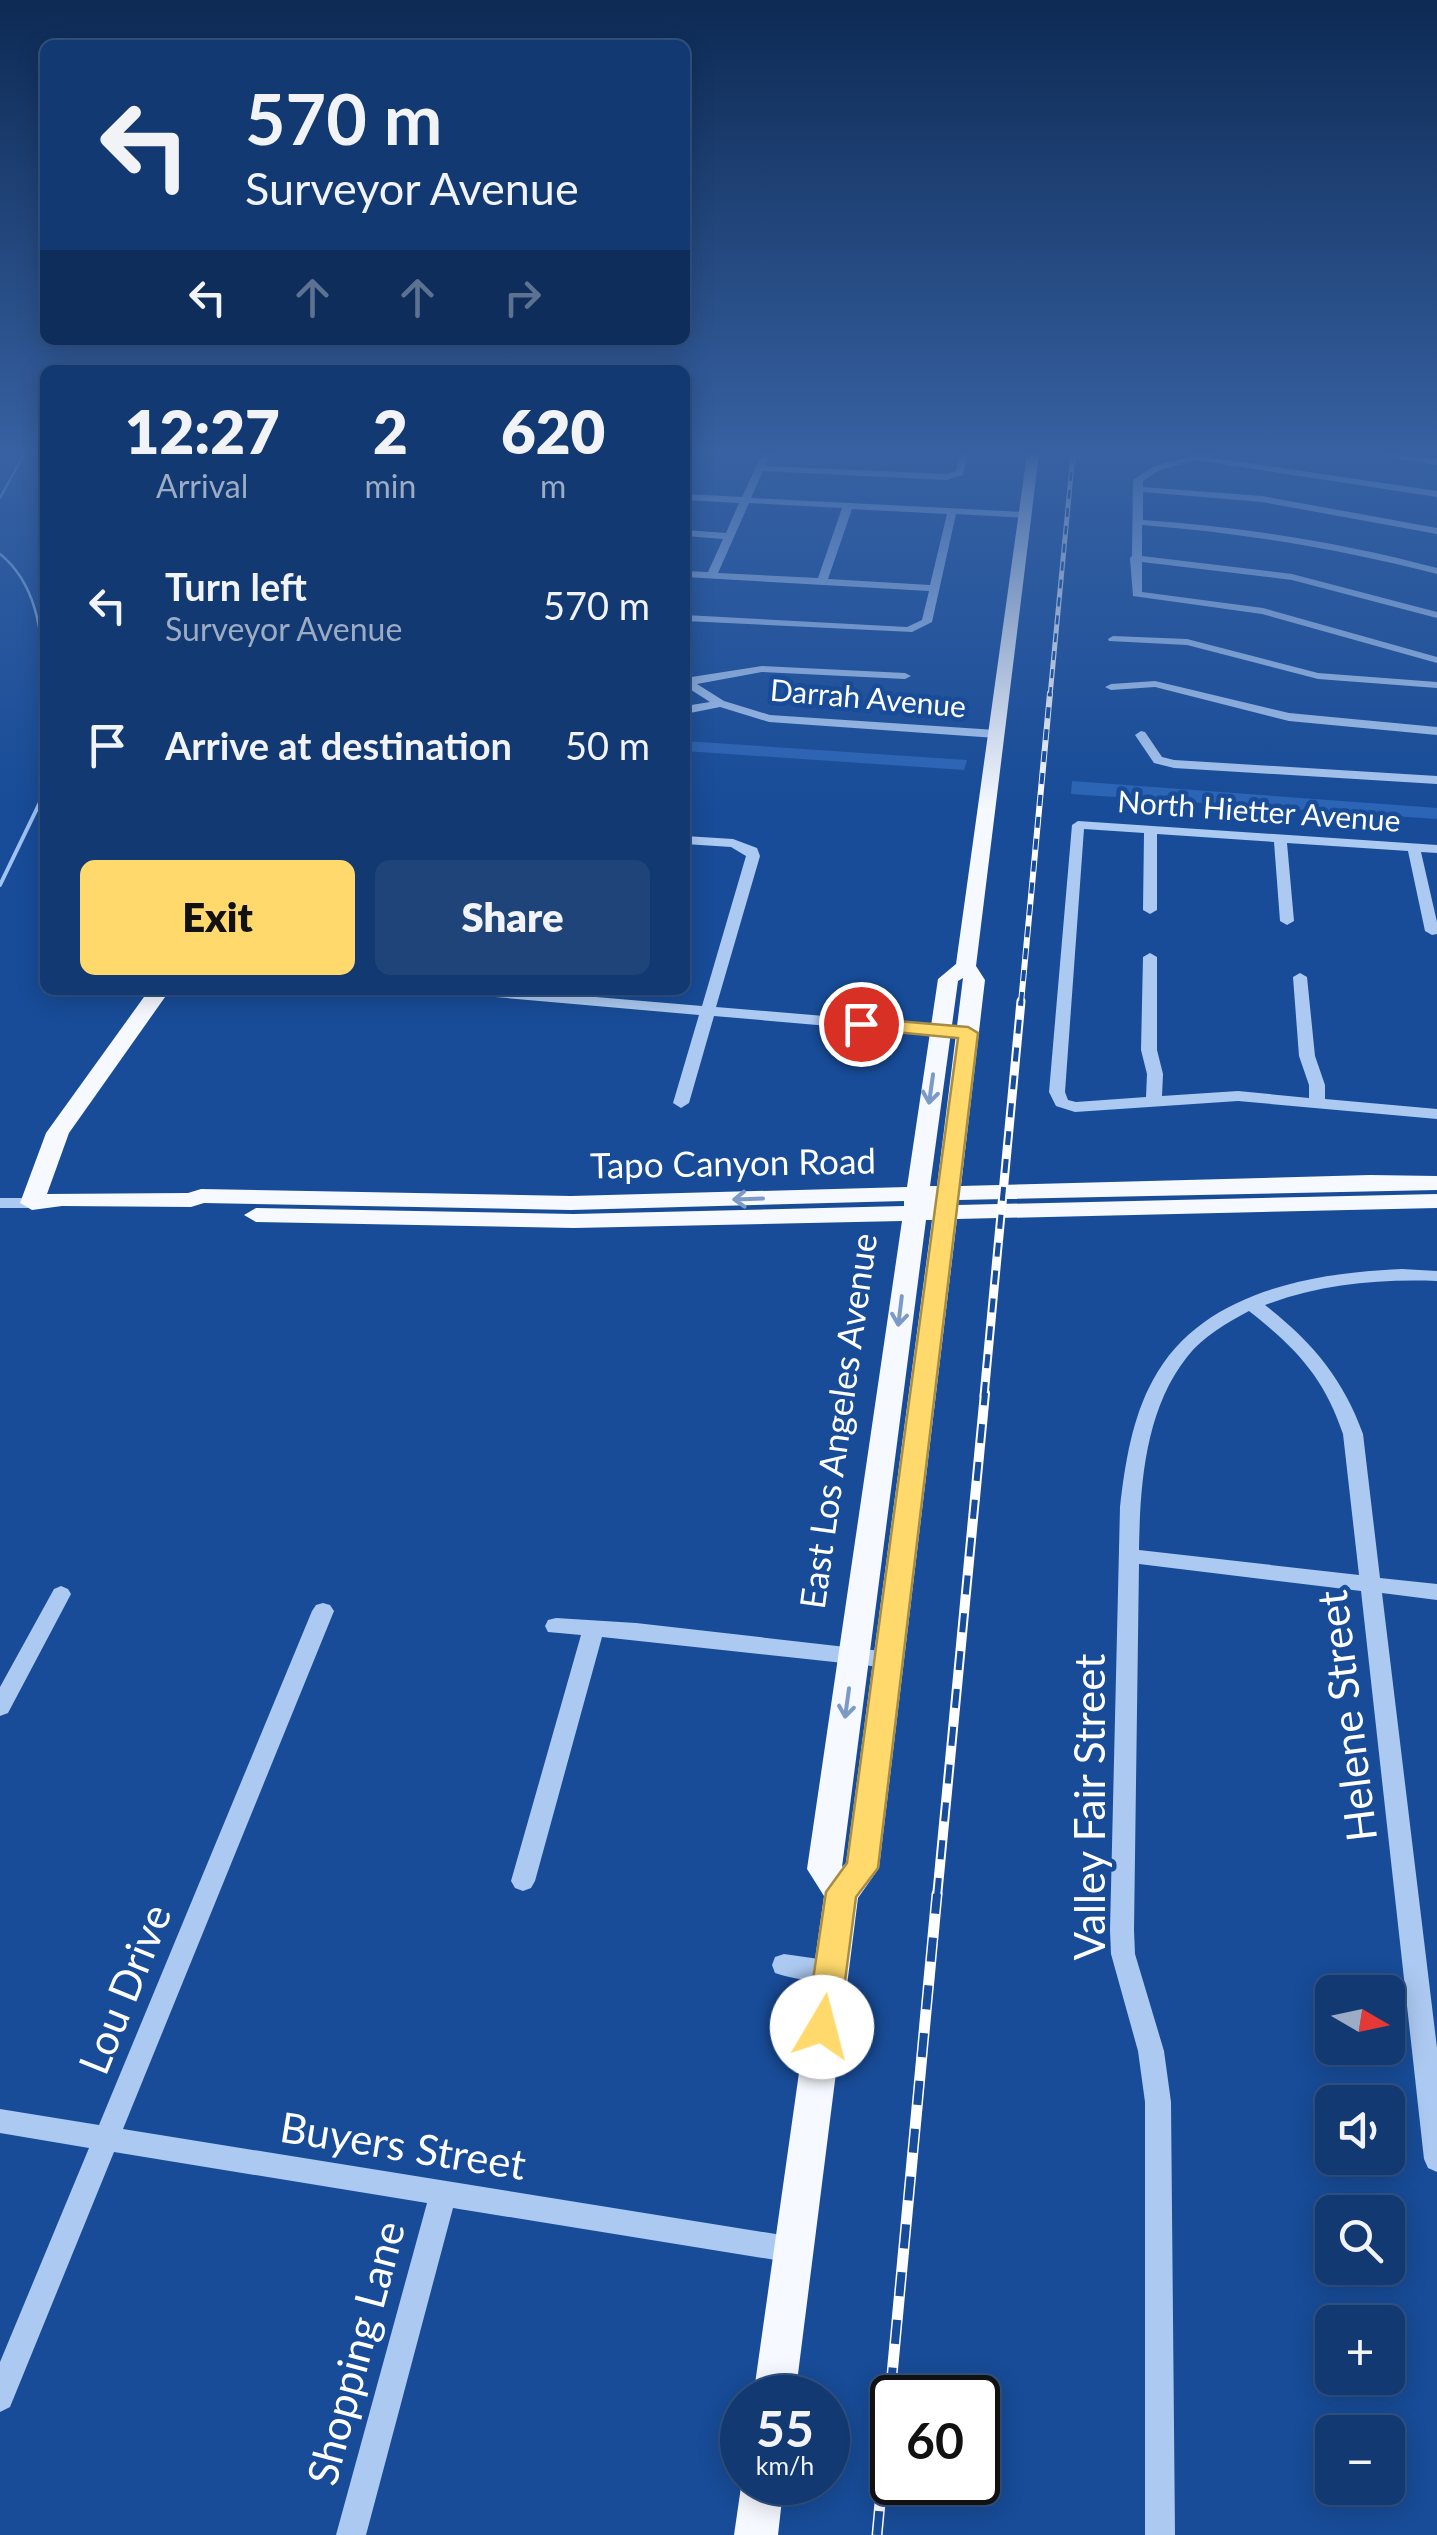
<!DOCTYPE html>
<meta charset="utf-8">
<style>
:root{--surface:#123972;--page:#1f447a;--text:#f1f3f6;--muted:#9cacc4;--line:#315384;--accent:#ffd96c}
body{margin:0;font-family:Lato,sans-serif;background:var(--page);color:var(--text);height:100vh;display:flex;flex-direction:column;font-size:38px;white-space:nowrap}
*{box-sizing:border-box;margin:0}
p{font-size:32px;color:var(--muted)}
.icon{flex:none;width:55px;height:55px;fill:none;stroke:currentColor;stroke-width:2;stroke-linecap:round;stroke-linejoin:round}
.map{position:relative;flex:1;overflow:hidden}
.drawer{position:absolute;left:40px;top:365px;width:650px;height:630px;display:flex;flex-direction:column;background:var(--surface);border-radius:15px;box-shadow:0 5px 25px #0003,0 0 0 2px var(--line)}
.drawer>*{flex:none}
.guide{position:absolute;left:40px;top:40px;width:650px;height:305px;border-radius:15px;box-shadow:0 5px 25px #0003,0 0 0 2px var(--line);background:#123972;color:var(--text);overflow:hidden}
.needle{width:65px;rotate:99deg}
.tools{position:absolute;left:1315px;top:1975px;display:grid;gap:20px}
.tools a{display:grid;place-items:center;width:90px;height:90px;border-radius:15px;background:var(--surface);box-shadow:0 5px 25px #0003,0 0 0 2px var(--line);font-size:50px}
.speed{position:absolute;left:720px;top:2375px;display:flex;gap:20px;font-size:50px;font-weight:700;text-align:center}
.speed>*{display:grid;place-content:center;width:130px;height:130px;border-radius:50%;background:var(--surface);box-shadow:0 5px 25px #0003,0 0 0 2px var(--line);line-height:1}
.speed small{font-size:25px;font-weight:400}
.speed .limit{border:5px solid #111;border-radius:15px;background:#fff;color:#111}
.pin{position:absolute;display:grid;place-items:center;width:85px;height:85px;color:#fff;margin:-42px;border:5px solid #fff;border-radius:50%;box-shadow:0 2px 10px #0007}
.me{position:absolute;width:110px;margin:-55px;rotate:8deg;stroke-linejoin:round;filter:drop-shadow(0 0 8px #0008)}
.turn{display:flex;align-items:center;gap:35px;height:210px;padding:0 40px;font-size:45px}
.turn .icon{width:130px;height:130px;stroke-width:2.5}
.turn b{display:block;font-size:70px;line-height:85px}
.lanes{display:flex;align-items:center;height:95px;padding:0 40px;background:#0003;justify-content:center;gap:50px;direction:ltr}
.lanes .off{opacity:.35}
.eta{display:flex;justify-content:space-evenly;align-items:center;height:170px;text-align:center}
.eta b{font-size:60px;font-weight:800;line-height:70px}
.button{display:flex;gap:20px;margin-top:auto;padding:20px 40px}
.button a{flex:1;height:115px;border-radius:15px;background:var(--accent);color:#111;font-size:40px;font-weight:800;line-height:115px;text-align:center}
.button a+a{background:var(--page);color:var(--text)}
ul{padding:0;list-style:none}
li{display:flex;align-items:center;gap:30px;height:140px;padding:0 40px}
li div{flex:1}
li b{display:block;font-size:38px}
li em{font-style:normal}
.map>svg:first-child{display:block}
</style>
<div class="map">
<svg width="1437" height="2535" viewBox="0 0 1437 2535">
<rect width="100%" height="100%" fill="#184c98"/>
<path fill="#2c65b6" d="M 685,741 L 967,760 L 964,770 L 685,751 Z
M 1072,781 L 1437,808 L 1437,819 L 1071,794 Z"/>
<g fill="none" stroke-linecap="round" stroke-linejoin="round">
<path stroke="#9fc3f3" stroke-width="2.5" d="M 0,498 L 24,454
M 0,554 C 37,584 41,631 45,676"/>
<path stroke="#9fc3f3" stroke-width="4" d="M 0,885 L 45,792"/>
<path fill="#acc9f1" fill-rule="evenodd" d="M 762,454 L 771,454 L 765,466 L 946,474 L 956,471 L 960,454 L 968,454 L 963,475 L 946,480 L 763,471 L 751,498 L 1025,512 L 1030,515 L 1025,518 L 956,514 L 932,622 L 912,632 L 685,621 L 685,615 L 907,627 L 922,620 L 929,591 L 685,577 L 685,571 L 708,572 L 723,539 L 685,536 L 685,530 L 726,533 L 739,503 L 685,500 L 685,494 L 742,497 ZM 749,503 L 842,508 L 818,578 L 718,573 ZM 852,509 L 947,514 L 930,585 L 828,579 Z
M 1200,454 L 1214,454 L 1207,457 L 1437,491 L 1437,497 L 1195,460 L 1160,470 L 1143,481 L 1143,487 L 1262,496 L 1437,528 L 1437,534 L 1262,502 L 1143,492 L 1143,520 C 1242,527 1340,542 1437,568 L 1437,574 C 1340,549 1243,533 1142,525 L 1142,556 L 1292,574 L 1437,612 L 1437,618 L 1292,580 L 1142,562 L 1142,592 L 1263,608 L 1437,657 L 1437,663 L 1262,614 L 1133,596 L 1130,558 L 1132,556 L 1133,480 L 1154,466 Z
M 1385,454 L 1437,459 L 1437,465 L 1390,457 Z
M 1113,636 L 1187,639 L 1318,673 L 1437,682 L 1437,688 L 1318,679 L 1187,645 L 1109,641 L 1108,639 Z
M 762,666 L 905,673 L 911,676 L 905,679 L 762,672 L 697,684 L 724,701 L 770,715 L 996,730 L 1002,734 L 996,738 L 769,722 L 720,707 L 685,714 L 685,706 L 710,702 L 685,686 L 685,678 Z
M 1155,681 L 1289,713 L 1437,727 L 1437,735 L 1289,721 L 1155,687 L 1111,690 L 1105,687 L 1111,684 Z
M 1141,731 L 1145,732 L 1162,757 L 1174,760 L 1437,776 L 1437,784 L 1174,768 L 1154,763 L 1135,735 Z
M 1078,821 L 1437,845 L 1437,853 L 1421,852 L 1437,922 L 1437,934 L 1432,935 L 1425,931 L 1408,851 L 1287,843 L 1294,921 L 1287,925 L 1280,921 L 1274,842 L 1157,834 L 1157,910 L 1150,914 L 1143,910 L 1144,833 L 1084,829 L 1065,1092 L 1068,1100 L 1076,1102 L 1146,1097 L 1147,1074 L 1141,1050 L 1143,957 L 1150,953 L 1157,957 L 1157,1050 L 1163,1074 L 1162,1096 L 1238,1091 L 1309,1098 L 1309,1085 L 1299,1056 L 1293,977 L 1300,973 L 1307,977 L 1315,1056 L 1325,1085 L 1325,1099 L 1437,1109 L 1437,1119 L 1238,1101 L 1075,1112 L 1056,1106 L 1049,1092 L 1072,825 Z
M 685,836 L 733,839 L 757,848 L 760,856 L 716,1007 L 968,1028 L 976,1033 L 968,1038 L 714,1016 L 689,1103 L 681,1108 L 673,1103 L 699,1015 L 461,994 L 454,990 L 513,990 L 702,1006 L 746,856 L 731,847 L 685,844 Z
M 0,1198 L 32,1198 L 40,1203 L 32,1208 L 0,1208 Z
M 1402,1269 L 1437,1271 L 1437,1281 C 1378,1279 1321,1284 1265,1305 C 1311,1341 1343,1378 1363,1434 L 1380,1578 L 1437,1584 L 1437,1600 L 1382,1593 L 1437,2048 L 1437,2172 L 1428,2168 L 1424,2159 L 1361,1591 L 1139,1564 L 1134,1930 L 1135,1954 L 1164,2051 L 1171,2102 L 1175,2535 L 1145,2535 L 1145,2102 L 1138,2051 L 1111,1954 L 1110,1930 L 1120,1507 C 1125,1464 1132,1418 1153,1380 C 1200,1292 1310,1273 1402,1269 ZM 1249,1311 C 1296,1348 1324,1377 1343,1434 L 1359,1575 L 1139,1550 C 1140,1485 1145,1410 1187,1357 C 1203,1336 1227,1323 1249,1311 Z
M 61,1586 L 68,1589 L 71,1594 L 8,1713 L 0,1716 L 0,1687 L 54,1589 Z
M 323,1603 L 330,1605 L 334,1611 L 123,2129 L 794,2237 L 804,2240 L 808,2250 L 804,2260 L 794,2263 L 453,2208 L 366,2535 L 336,2535 L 427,2203 L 114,2152 L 10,2407 L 0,2412 L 0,2362 L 89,2148 L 0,2133 L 0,2109 L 99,2125 L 312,1611 L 316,1605 Z
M 556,1618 L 636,1623 L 890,1652 L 898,1654 L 901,1660 L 898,1666 L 890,1668 L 602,1637 L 535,1881 L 531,1888 L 523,1891 L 515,1888 L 511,1881 L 581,1635 L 548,1632 L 545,1626 L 548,1620 Z
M 784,1954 L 840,1962 L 843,1970 L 840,1978 C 822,1984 793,1979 775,1973 L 772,1965 L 775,1957 Z"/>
<path fill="#f6f9ff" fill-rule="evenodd" d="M 1027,454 L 1039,454 L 976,966 L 985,980 L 961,1186 L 1370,1175 L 1437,1176 L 1437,1190 L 959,1200 L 958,1205 L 1437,1194 L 1437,1208 L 957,1219 L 879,1868 L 858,1898 L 795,2398 L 753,2398 L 824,1896 L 807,1869 L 902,1221 L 574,1228 L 256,1222 L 244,1215 L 256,1208 L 574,1214 L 904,1206 L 904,1201 L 571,1210 L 204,1203 L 191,1207 L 62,1206 L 32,1210 L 20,1203 L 46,1133 L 149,990 L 170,990 L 69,1133 L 47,1194 L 188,1193 L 201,1189 L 571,1196 L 907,1187 L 938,979 L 956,964 ZM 963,978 L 937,1186 L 930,1186 L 958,981 ZM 926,1220 L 932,1220 L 846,1863 L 842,1867 Z
M 742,2480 L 784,2482 L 778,2535 L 734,2535 Z"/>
<g stroke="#fff" stroke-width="5">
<path id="rail-far4" d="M 1050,696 L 1073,454"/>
</g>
<g stroke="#fff" stroke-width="6">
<path id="rail-far3" d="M 1021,1003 L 1050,693"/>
</g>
<g stroke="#fff" stroke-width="9">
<path id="rail-far2" d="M 984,1396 L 1021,1001"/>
</g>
<g stroke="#fff" stroke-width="10">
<path id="rail-far1" d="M 937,1897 L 985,1393"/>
</g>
<g stroke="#fff" stroke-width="11">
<path id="rail" d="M 877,2535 L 937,1894"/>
</g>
<use href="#rail-far4" stroke="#184c98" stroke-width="2.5" stroke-dasharray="9" stroke-linecap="butt"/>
<use href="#rail-far3" stroke="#184c98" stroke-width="4" stroke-dasharray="11" stroke-linecap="butt"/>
<use href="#rail-far2" stroke="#184c98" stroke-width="5" stroke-dasharray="14" stroke-linecap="butt"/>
<use href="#rail-far1" stroke="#184c98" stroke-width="6" stroke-dasharray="19" stroke-linecap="butt"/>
<use href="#rail" stroke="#184c98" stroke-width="8" stroke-dasharray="24" stroke-linecap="butt"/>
</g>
<defs><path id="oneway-shaft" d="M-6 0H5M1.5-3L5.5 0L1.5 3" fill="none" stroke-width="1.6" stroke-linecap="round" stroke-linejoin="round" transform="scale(2.5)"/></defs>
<g stroke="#7c9ac6">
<use href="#oneway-shaft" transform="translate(931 1089) rotate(98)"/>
<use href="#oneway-shaft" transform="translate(748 1199) rotate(178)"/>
<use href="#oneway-shaft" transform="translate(900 1311) rotate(97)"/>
<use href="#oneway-shaft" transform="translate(847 1703) rotate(98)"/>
</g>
<linearGradient id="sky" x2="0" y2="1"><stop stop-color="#0d2a54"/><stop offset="0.56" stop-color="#3761a2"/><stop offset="1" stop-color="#3761a2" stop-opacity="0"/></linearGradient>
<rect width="1437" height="809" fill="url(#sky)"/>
<path fill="#ffd96c" stroke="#a68d46" stroke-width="2.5" d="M 861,1018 L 968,1027 L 978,1033 L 878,1868 L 856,1897 L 839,2027 L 834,2037 L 822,2042 L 811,2037 L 806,2027 L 826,1892 L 847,1863 L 958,1038 L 854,1028 L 854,1020 Z"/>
<g text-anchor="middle" stroke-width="9" stroke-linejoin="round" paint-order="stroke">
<g font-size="30" fill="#fff" stroke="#184c98">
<text transform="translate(868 699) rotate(5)" y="10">Darrah Avenue</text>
<text transform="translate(1259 812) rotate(4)" y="10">North Hietter Avenue</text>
</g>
<g font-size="35" fill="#fff" stroke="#184c98">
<text transform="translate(733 1164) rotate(-1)" y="12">Tapo Canyon Road</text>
<text transform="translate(839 1421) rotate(-82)" y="12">East Los Angeles Avenue</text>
</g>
<g font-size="42" fill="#fff" stroke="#184c98">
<text transform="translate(1347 1716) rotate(-97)" y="15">Helene Street</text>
<text transform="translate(1090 1807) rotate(-90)" y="15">Valley Fair Street</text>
<text transform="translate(125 1989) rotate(-68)" y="15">Lou Drive</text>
<text transform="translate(403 2146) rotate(9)" y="15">Buyers Street</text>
<text transform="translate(356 2353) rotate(-75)" y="15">Shopping Lane</text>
</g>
</g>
</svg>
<div class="tools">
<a><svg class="needle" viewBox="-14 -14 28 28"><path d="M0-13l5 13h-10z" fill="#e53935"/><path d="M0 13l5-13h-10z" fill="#9cacc4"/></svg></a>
<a><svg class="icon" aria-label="sound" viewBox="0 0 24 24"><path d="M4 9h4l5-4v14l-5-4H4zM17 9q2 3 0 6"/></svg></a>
<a><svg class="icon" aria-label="search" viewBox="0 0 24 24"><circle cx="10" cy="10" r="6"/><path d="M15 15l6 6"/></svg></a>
<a>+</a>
<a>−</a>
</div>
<div class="speed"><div>55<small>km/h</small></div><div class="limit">60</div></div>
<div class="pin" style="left:861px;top:1024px;background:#d93025"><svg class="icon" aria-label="arrive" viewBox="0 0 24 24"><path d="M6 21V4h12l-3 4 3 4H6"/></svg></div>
<svg class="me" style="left:822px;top:2027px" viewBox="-20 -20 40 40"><circle r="19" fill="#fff"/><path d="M0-13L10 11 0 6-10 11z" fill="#ffd96c"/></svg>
<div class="guide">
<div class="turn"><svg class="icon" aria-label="left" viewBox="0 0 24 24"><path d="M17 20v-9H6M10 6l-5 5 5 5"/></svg><div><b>570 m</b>Surveyor Avenue</div></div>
<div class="lanes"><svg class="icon" aria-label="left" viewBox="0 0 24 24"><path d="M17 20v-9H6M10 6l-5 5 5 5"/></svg><svg class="icon off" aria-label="ahead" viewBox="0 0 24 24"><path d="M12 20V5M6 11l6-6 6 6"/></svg><svg class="icon off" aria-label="ahead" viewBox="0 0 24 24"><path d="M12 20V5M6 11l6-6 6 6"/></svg><svg class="icon off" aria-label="right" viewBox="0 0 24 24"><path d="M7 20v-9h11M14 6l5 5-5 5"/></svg></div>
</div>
<section class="drawer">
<div class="eta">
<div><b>12:27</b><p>Arrival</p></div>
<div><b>2</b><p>min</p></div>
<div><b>620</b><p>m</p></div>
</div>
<ul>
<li><svg class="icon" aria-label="left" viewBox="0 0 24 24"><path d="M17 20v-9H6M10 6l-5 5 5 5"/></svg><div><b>Turn left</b><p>Surveyor Avenue</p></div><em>570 m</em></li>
<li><svg class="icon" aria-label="arrive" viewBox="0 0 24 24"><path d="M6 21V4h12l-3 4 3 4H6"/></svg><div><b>Arrive at destination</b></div><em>50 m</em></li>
</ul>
<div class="button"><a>Exit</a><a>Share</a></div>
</section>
</div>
